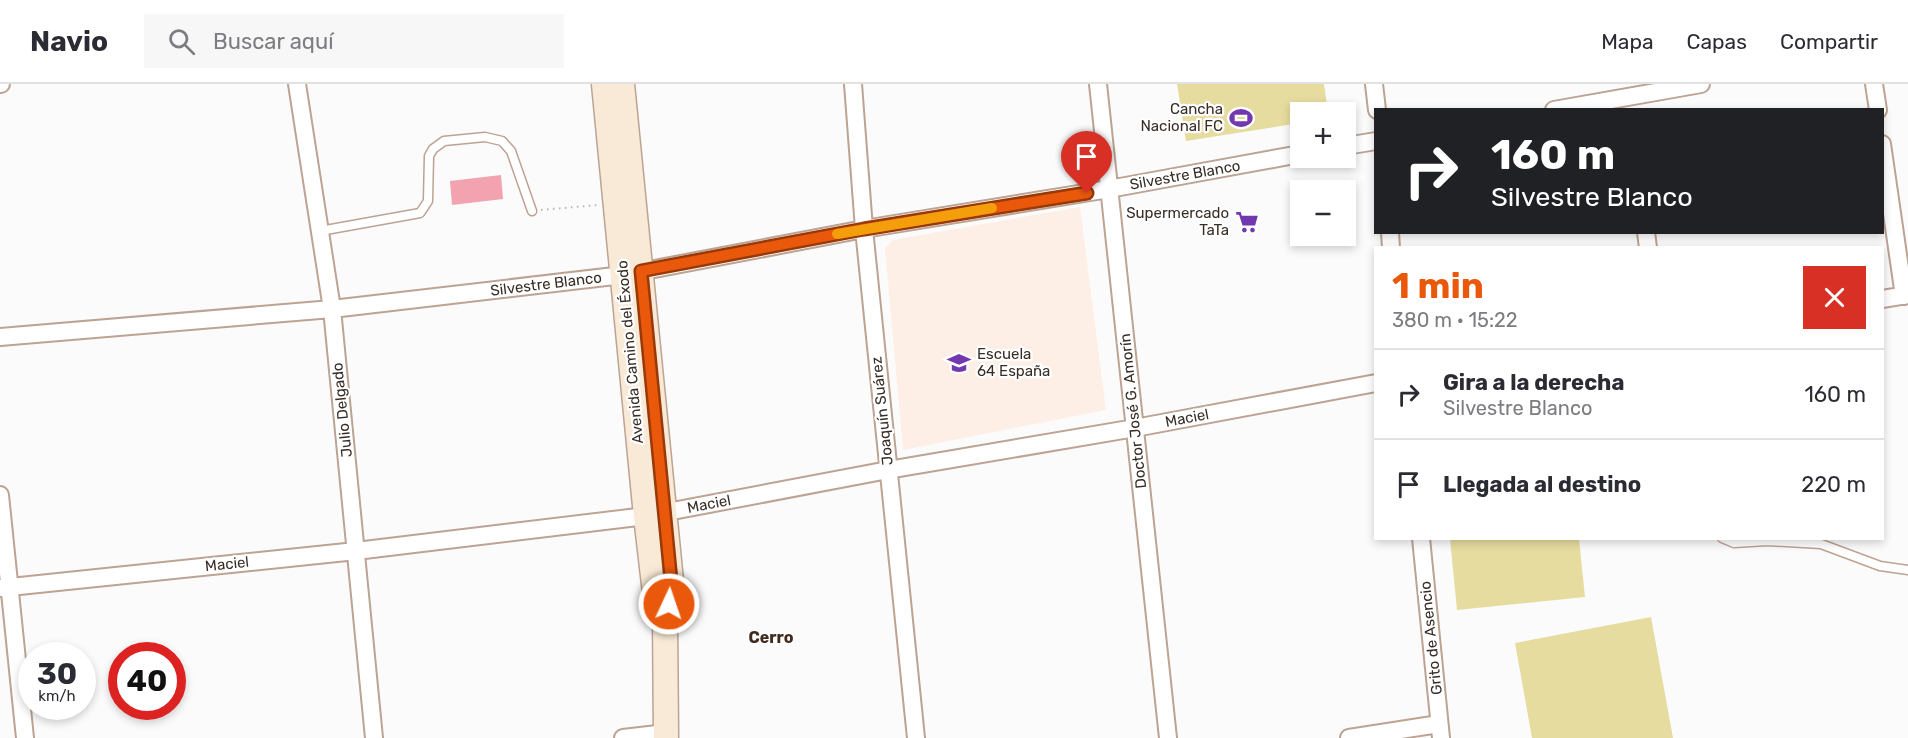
<!DOCTYPE html>
<html lang="es">
<meta charset="utf-8">
<style>
:root{--surface:#fff;--page:#f7f7f7;--text:#2b2b33;--muted:#7c7c81;--line:#e1e1e2;--accent:#ea580c}
body{margin:0;font-family:Rubik,sans-serif;background:var(--page);color:var(--text);height:100vh;display:flex;flex-direction:column;font-size:22px;white-space:nowrap}
*{box-sizing:border-box;margin:0}
p{font-size:20px;color:var(--muted)}
.icon{flex:none;width:33px;height:33px;fill:none;stroke:currentColor;stroke-width:2;stroke-linecap:round;stroke-linejoin:round}
.map{position:relative;flex:1;overflow:hidden}
.drawer{position:absolute;left:1374px;top:162px;width:510px;height:294px;display:flex;flex-direction:column;background:var(--surface);border-radius:0px;box-shadow:0 3px 9px #0003}
.drawer>*{flex:none}
.guide{position:absolute;left:1374px;top:24px;width:510px;height:126px;border-radius:0px;box-shadow:0 3px 9px #0003;background:#202124;color:#fff;overflow:hidden}
.tools{position:absolute;left:1290px;top:18px;display:grid;gap:12px}
.tools a{display:grid;place-items:center;width:66px;height:66px;border-radius:0px;background:var(--surface);box-shadow:0 3px 9px #0003;font-size:30px}
.speed{position:absolute;left:18px;top:558px;display:flex;gap:12px;font-size:30px;font-weight:700;text-align:center}
.speed>*{display:grid;place-content:center;width:78px;height:78px;border-radius:50%;background:var(--surface);box-shadow:0 3px 9px #0003;line-height:1}
.speed small{font-size:15px;font-weight:400}
.speed .limit{border:9px solid #d22;background:#fff;color:#111}
.pin{position:absolute;display:grid;place-items:center;width:51px;height:51px;color:#fff;margin:-62px -26px;border-radius:50% 50% 50% 0;rotate:-45deg;box-shadow:0 0 6px #0007}
.pin .icon{rotate:45deg}
.me{position:absolute;width:66px;margin:-33px;rotate:3deg;stroke-linejoin:round;filter:drop-shadow(0 0 4px #0008)}
.turn{display:flex;align-items:center;gap:21px;height:126px;padding:0 18px;font-size:27px}
.turn .icon{width:78px;height:78px;stroke-width:2.5}
.turn b{display:block;font-size:42px;line-height:51px}
.round{display:grid;place-items:center;flex:none;width:63px;height:63px;border-radius:0px;background:var(--page)}
.summary{display:flex;align-items:center;justify-content:space-between;height:102px;padding:0 18px}
h1{font-size:36px;font-weight:700;line-height:45px;color:var(--accent)}
ul{padding:0;list-style:none}
li{display:flex;align-items:center;gap:18px;height:90px;padding:0 18px;border-top:2px solid var(--line)}
li div{flex:1}
li b{display:block;font-size:22px}
li em{font-style:normal}
header{display:flex;align-items:center;gap:36px;box-sizing:border-box;height:84px;padding:0 30px;background:var(--surface);border-bottom:2px solid var(--line)}
header strong{font-size:28px}
nav{display:flex;gap:33px;margin-inline-start:auto;font-size:21px}
.search{width:420px;height:54px;background:var(--page);display:flex;align-items:center;gap:15px;box-sizing:border-box;padding:0 21px;border-radius:0px;color:var(--muted);font-size:22px}
.map>svg:first-child{display:block}
</style>
<header>
<strong>Navio</strong>
<div class="search"><svg class="icon" aria-label="search" viewBox="0 0 24 24"><circle cx="10" cy="10" r="6"/><path d="M15 15l6 6"/></svg>Buscar aquí</div>
<nav><a>Mapa</a><a>Capas</a><a>Compartir</a></nav>
</header>
<div class="map">
<svg width="1908" height="654" viewBox="0 0 1908 654">
<rect width="100%" height="100%" fill="#fbfbfb"/>
<path fill="#fdefe6" d="M 1080,123 L 1106,326 L 903,366 L 885,164 L 893,156 Z"/>
<path fill="#e7dc9f" d="M 1177,0 L 1324,0 L 1328,28 L 1300,28 L 1300,39 L 1186,57 Z
M 1450,455 L 1579,455 L 1585,513 L 1457,526 Z
M 1651,533 L 1673,654 L 1532,654 L 1515,559 Z"/>
<path fill="#f2a3af" d="M 501,91 L 503,115 L 452,121 L 450,97 Z"/>
<g fill="none" stroke-linecap="round" stroke-linejoin="round">
<g stroke="#bca393" stroke-width="11">
<path id="lane" d="M 320,147 L 420,129 L 428,117 L 429,72 L 433,65 L 444,57 L 485,53 L 502,57 L 511,67 L 532,127
M 1722,454 L 1734,459 L 1767,457 L 1821,460 L 1880,482 L 1908,486"/>
</g>
<g stroke="#bca393" stroke-width="20">
<path id="street" d="M 0,0 L 1,0
M 297,0 L 332,225 L 374,654
M 853,0 L 864,145 L 916,654
M 1098,0 L 1168,654
M 1374,0 L 1377,26
M 1874,0 L 1878,26
M 1554,26 L 1701,0
M 1882,60 L 1904,212
M 1346,62 L 1376,57
M 1390,148 L 1391,164
M 1646,148 L 1648,164
M 1882,215 L 1908,211
M 0,253 L 332,225 L 623,191 L 864,145 L 1109,105 L 1300,70
M 0,411 L 25,654
M 1421,454 L 1441,654
M 0,504 L 356,467 L 646,432 L 888,386 L 1135,344 L 1376,299
M 623,654 L 666,649
M 1349,654 L 1439,640"/>
</g>
<g stroke="#bca393" stroke-width="27">
<path id="secondary" d="M 604,0 L 646,432 L 655,509 L 664,530
M 622,0 L 672,507 L 665,533 L 666,654"/>
</g>
<path stroke="#b7b4b1" stroke-width="2" stroke-dasharray="1.5 4.5" stroke-linecap="butt" d="M 541,126 L 598,121"/>
<use href="#lane" stroke="#fff" stroke-width="8"/>
<use href="#street" stroke="#fff" stroke-width="16"/>
<use href="#secondary" stroke="#f8ead6" stroke-width="24"/>
</g>
<g fill="none" stroke-linecap="round" stroke-linejoin="round">
<g stroke="#983908" stroke-width="15">
<path id="route" d="M 669,520 L 672,507 L 641,187 L 864,145 L 1087,109"/>
</g>
<use href="#route" stroke="#ea580c" stroke-width="10"/>
<path stroke="#f59e0b" stroke-width="10" d="M 837,150 L 992,124"/>
</g>
<defs>
<g id="stadium-bare" transform="scale(1.8)"><path d="M0-5a6.5 5 0 1 0 0 10a6.5 5 0 1 0 0-10ZM-3.5-1.8h7v3.6h-7Z" fill="#7138af" stroke="#fff" stroke-width="2.5" paint-order="stroke"/></g>
<g id="supermarket-bare" transform="scale(1.8)"><path d="M-6-5.5h2.5l.6 2H6L4.5 2H-2.5L-4.4-4H-6ZM-1.5 3.2a1.3 1.3 0 1 0 .1 0ZM3 3.2a1.3 1.3 0 1 0 .1 0Z" fill="#7138af" stroke="#fff" stroke-width="2.5" paint-order="stroke"/></g>
<g id="school-bare" transform="scale(1.8)"><path d="M0-5L7-2L0 1L-7-2ZM-4 1L0 2.5L4 1V4Q0 6-4 4Z" fill="#7138af" stroke="#fff" stroke-width="2.5" paint-order="stroke"/></g>
</defs>
<g fill-rule="evenodd">
<use href="#stadium-bare" x="1241" y="34"/>
<use href="#supermarket-bare" x="1247" y="138"/>
<use href="#school-bare" x="959" y="279"/>
</g>
<g text-anchor="middle" stroke-width="4.5" stroke-linejoin="round" paint-order="stroke">
<g font-size="15" fill="#382e27" stroke="#fff" text-anchor="end">
<text x="1223" y="30">Cancha<tspan x="1223" dy="17">Nacional FC</tspan></text>
<text x="1229" y="134">Supermercado<tspan x="1229" dy="17">TaTa</tspan></text>
<text x="977" y="275" text-anchor="start">Escuela<tspan x="977" dy="17">64 España</tspan></text>
</g>
<g font-size="15" fill="#382e27" stroke="#fff">
<text transform="translate(1185 91) rotate(-10)" y="5">Silvestre Blanco</text>
<text transform="translate(546 200) rotate(-7)" y="5">Silvestre Blanco</text>
<text transform="translate(630 268) rotate(-95)" y="5">Avenida Camino del Éxodo</text>
<text transform="translate(342 326) rotate(-96)" y="5">Julio Delgado</text>
<text transform="translate(882 327) rotate(-96)" y="5">Joaquín Suárez</text>
<text transform="translate(1133 327) rotate(-96)" y="5">Doctor José G. Amorín</text>
<text transform="translate(1187 334) rotate(-11)" y="5">Maciel</text>
<text transform="translate(709 420) rotate(-11)" y="5">Maciel</text>
<text transform="translate(227 480) rotate(-6)" y="5">Maciel</text>
<text transform="translate(1431 554) rotate(-96)" y="5">Grito de Asencio</text>
</g>
<g font-size="16" font-weight="bold" fill="#402b1e" stroke="#fff">
<text x="771" y="559">Cerro</text>
</g>
</g>
</svg>
<div class="tools">
<a>+</a>
<a>−</a>
</div>
<div class="speed"><div>30<small>km/h</small></div><div class="limit">40</div></div>
<div class="pin" style="left:1087px;top:109px;background:#d93025"><svg class="icon" aria-label="arrive" viewBox="0 0 24 24"><path d="M6 21V4h12l-3 4 3 4H6"/></svg></div>
<svg class="me" style="left:669px;top:520px" viewBox="-20 -20 40 40"><circle r="17" fill="#ea580c" stroke="#fff" stroke-width="3"/><path d="M0-11L8 9 0 5-8 9z" fill="#fff"/></svg>
<div class="guide">
<div class="turn"><svg class="icon" aria-label="right" viewBox="0 0 24 24"><path d="M7 20v-9h11M14 6l5 5-5 5"/></svg><div><b>160 m</b>Silvestre Blanco</div></div>
</div>
<section class="drawer">
<div class="summary"><div><h1>1 min</h1><p>380 m · 15:22</p></div><a class="round" style="background:#d93025;color:#fff"><svg class="icon" aria-label="close" viewBox="0 0 24 24"><path d="M6 6l12 12M18 6L6 18"/></svg></a></div>
<ul>
<li><svg class="icon" aria-label="right" viewBox="0 0 24 24"><path d="M7 20v-9h11M14 6l5 5-5 5"/></svg><div><b>Gira a la derecha</b><p>Silvestre Blanco</p></div><em>160 m</em></li>
<li><svg class="icon" aria-label="arrive" viewBox="0 0 24 24"><path d="M6 21V4h12l-3 4 3 4H6"/></svg><div><b>Llegada al destino</b></div><em>220 m</em></li>
</ul>
</section>
</div>
